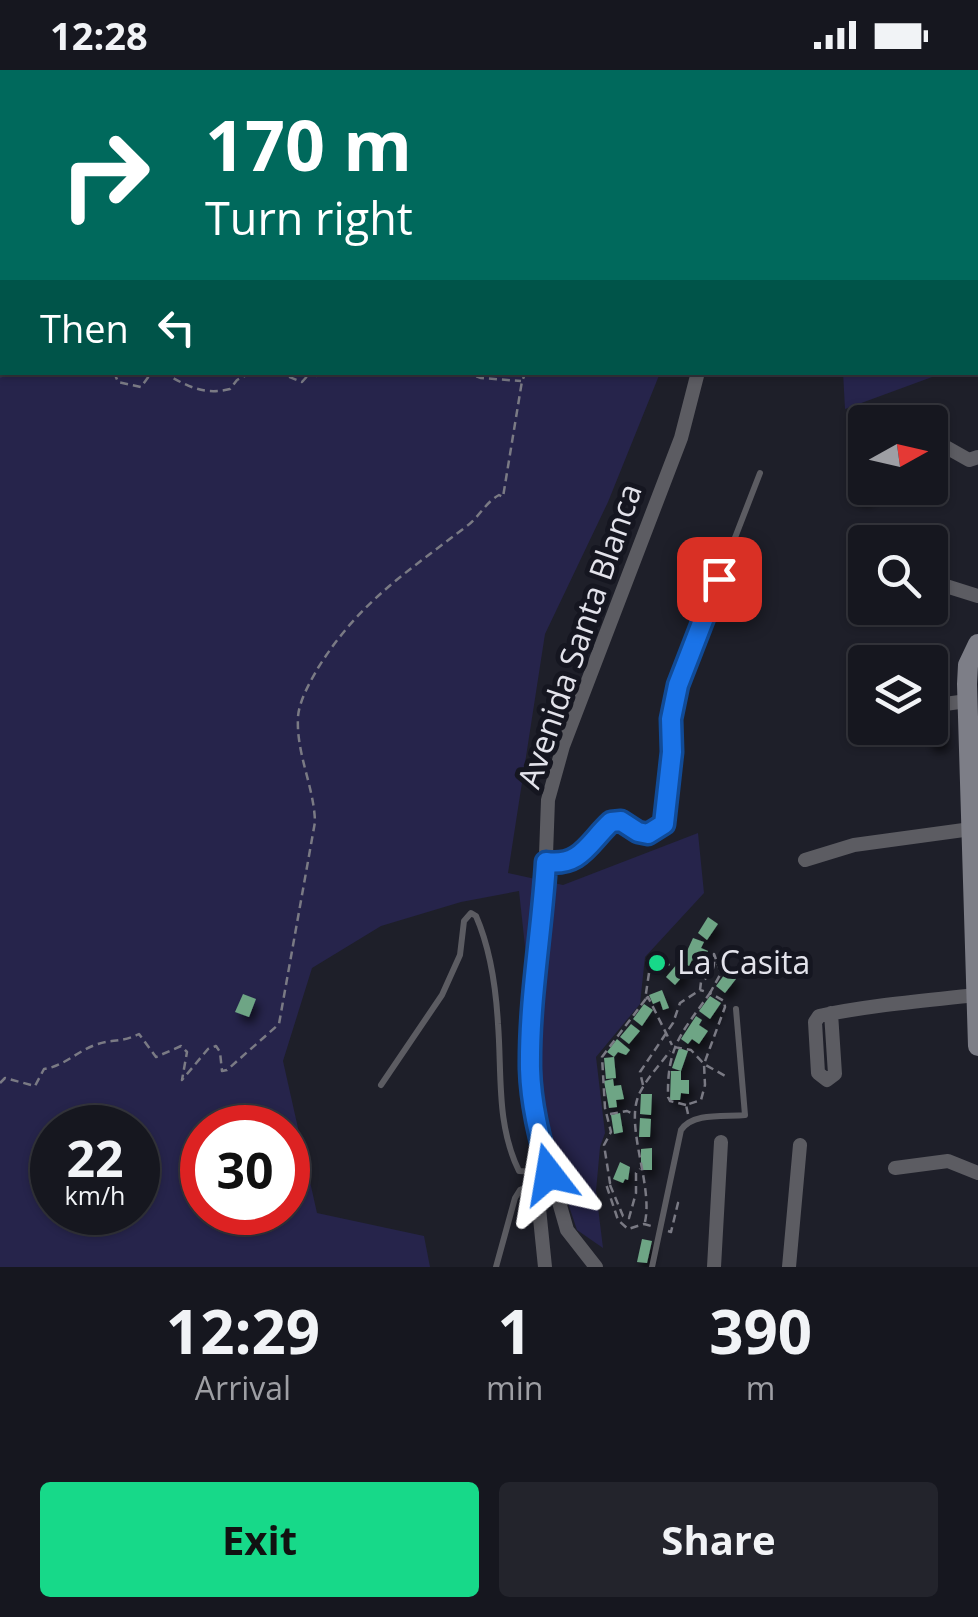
<!DOCTYPE html>
<style>
:root{--surface:#16171f;--page:#23242c;--text:#f1f3f6;--muted:#9e9fa4;--line:#35363d;--accent:#17d989}
body{margin:0;font-family:"Open Sans",sans-serif;background:var(--page);color:var(--text);height:100vh;display:flex;flex-direction:column;font-size:38px;white-space:nowrap}
*{box-sizing:border-box;margin:0}
p{font-size:32px;color:var(--muted)}
.icon{flex:none;width:55px;height:55px;fill:none;stroke:currentColor;stroke-width:2;stroke-linecap:round;stroke-linejoin:round}
.map{position:relative;height:1197px;overflow:hidden}
.side{display:flex;flex-direction:column;background:var(--surface);flex:1}
.side>*{flex:none}
.hud{position:absolute;left:0px;top:0px;width:980px;height:305px;box-shadow:0 2px 8px #0004,0 0 0 2px var(--line);background:#00695c;color:#fff;overflow:hidden}
.needle{width:65px;rotate:82deg}
.buttons{position:absolute;left:848px;top:335px;display:grid;gap:20px}
.buttons a{display:grid;place-items:center;width:100px;height:100px;border-radius:10px;background:var(--surface);box-shadow:0 2px 8px #0004,0 0 0 2px var(--line);font-size:50px}
.speed{position:absolute;left:30px;top:1035px;display:flex;gap:20px;font-size:50px;font-weight:700;text-align:center}
.speed>*{display:grid;place-content:center;width:130px;height:130px;border-radius:50%;background:var(--surface);box-shadow:0 2px 8px #0004,0 0 0 2px var(--line);line-height:1}
.speed small{font-size:25px;font-weight:400}
.speed .limit{border:15px solid #d22;background:#fff;color:#111}
.pin{position:absolute;display:grid;place-items:center;width:85px;height:85px;color:#fff;margin:-42px;border-radius:20px;box-shadow:0 5px 15px #0006}
.me{position:absolute;width:110px;margin:-55px;rotate:346deg;stroke-linejoin:round;filter:drop-shadow(0 0 8px #0008)}
.turn{display:flex;align-items:center;gap:35px;height:210px;padding:0 40px;font-size:45px}
.turn .icon{width:130px;height:130px;stroke-width:2.5}
.turn b{display:block;font-size:70px;line-height:85px}
.then{display:flex;align-items:center;height:95px;padding:0 40px;background:#0003;gap:20px;font-size:38px}
.eta{display:flex;justify-content:space-evenly;align-items:center;height:170px;text-align:center}
.eta b{font-size:60px;font-weight:700;line-height:70px}
.action{display:flex;gap:20px;margin-top:auto;padding:20px 40px}
.action a{flex:1;height:115px;border-radius:10px;background:var(--accent);color:#111;font-size:40px;font-weight:700;line-height:115px;text-align:center}
.action a+a{background:var(--page);color:var(--text)}
.status{display:flex;justify-content:space-between;align-items:center;height:70px;padding:0 50px;background:var(--surface);direction:ltr}
.status svg{height:28px;fill:currentColor}
.map>svg:first-child{display:block}
</style>
<div class="status"><b>12:28</b><svg viewBox="0 0 49 12"><path d="M0 12V9h3v3zM5 12V6h3v6zM10 12V3h3v9zM15 12V0h3v12zM26 1h20v11H26zM47 4h2v5h-2z"/></svg></div>
<div class="map">
<svg width="978" height="1197" viewBox="0 0 978 1197">
<defs>
<filter id="shadow"><feDropShadow dx="4" dy="7" stdDeviation="5" flood-color="#0009"/></filter>
</defs>
<rect width="100%" height="100%" fill="#1e1f29"/>
<path fill="#26244b" fill-rule="evenodd" d="M 0,0 L 978,0 L 978,291 L 978,2 L 2,2 L 2,302 L 660,303 L 608,432 L 545,564 L 508,803 L 563,815 L 698,763 L 704,823 L 645,887 L 640,934 L 596,987 L 605,1063 L 600,1077 L 596,1121 L 603,1178 L 577,1160 L 555,1094 L 537,987 L 519,821 L 461,832 L 381,856 L 312,898 L 283,991 L 317,1143 L 424,1166 L 430,1197 L 0,1197 ZM 52,1058 L 138,1058 L 138,1142 L 52,1142 ZM 202,1058 L 288,1058 L 288,1142 L 202,1142 Z
M 843,302 L 943,302 L 943,303 L 845,339 Z"/>
<path fill="#6ea585" filter="url(#shadow)" d="M 865,396 L 865,418 L 873,418 L 865,430 L 849,421 Z
M 943,650 L 945,674 L 929,675 L 930,651 Z
M 708,847 L 718,854 L 707,870 L 698,863 Z
M 693,868 L 704,872 L 701,878 L 708,881 L 701,895 L 692,890 L 689,896 L 682,892 Z
M 656,885 L 660,892 L 666,888 L 670,895 L 660,900 L 657,893 L 648,898 L 645,891 Z
M 678,893 L 687,901 L 675,915 L 666,907 Z
M 727,901 L 736,909 L 725,923 L 716,916 Z
M 662,920 L 669,938 L 663,940 L 660,931 L 653,934 L 649,925 Z
M 243,924 L 256,929 L 249,947 L 235,942 Z
M 710,926 L 721,933 L 710,949 L 699,941 Z
M 644,934 L 653,940 L 642,956 L 633,949 Z
M 696,946 L 702,950 L 699,955 L 708,961 L 699,974 L 692,969 L 688,974 L 681,969 Z
M 631,954 L 640,961 L 629,974 L 620,967 Z
M 617,969 L 630,980 L 626,985 L 618,982 L 614,987 L 607,982 Z
M 679,978 L 688,981 L 681,1001 L 672,998 Z
M 614,987 L 616,1008 L 606,1009 L 604,988 Z
M 671,1001 L 681,1001 L 681,1010 L 689,1010 L 689,1024 L 681,1023 L 680,1030 L 670,1030 Z
M 613,1009 L 614,1016 L 621,1015 L 624,1029 L 616,1030 L 617,1037 L 609,1038 L 604,1011 Z
M 641,1024 L 652,1024 L 651,1045 L 640,1044 Z
M 620,1043 L 623,1062 L 614,1064 L 611,1045 Z
M 640,1048 L 651,1049 L 650,1067 L 639,1067 Z
M 652,1078 L 652,1100 L 641,1100 L 641,1079 Z
M 620,1092 L 630,1097 L 628,1110 L 625,1109 L 623,1113 L 613,1109 Z
M 642,1169 L 652,1171 L 647,1193 L 637,1192 Z"/>
<g fill="none" stroke-linecap="round" stroke-linejoin="round">
<path stroke="#7a7a84" stroke-width="2.5" stroke-dasharray="8 5" stroke-linecap="butt" d="M 318,0 L 318,2
M 523,2 L 523,0
M 947,2 L 947,0
M 0,278 L 2,279
M 114,302 L 118,312 L 141,317 L 149,306 L 158,302
M 162,302 C 186,315 202,326 230,319 L 237,310 L 252,302
M 277,302 L 302,312 L 310,303 L 320,307 L 328,302
M 464,302 L 481,308 L 521,311
M 0,307 L 2,291
M 649,903 L 645,930 L 602,987 L 605,1038 L 611,1062 L 604,1075 L 610,1113 L 606,1114 L 618,1150 L 628,1159 L 644,1154 L 651,1156
M 646,929 L 648,927 L 672,975
M 674,977 L 691,980 L 704,994 L 727,1007
M 0,1013 L 5,1008 L 35,1016 L 44,999 C 65,996 78,980 98,974 C 112,969 121,973 139,964 L 156,987 L 181,976 L 187,982 L 182,1010 L 208,979 L 216,976 L 220,982 L 222,1001 L 227,1000 L 279,954 L 315,752 C 314,716 296,684 298,647 C 299,631 310,612 318,598 C 359,532 407,502 467,456 C 479,447 486,432 499,425 L 503,427 L 522,311 L 526,302
M 643,1015 L 640,1002 L 673,953 L 680,933 L 700,920 L 701,912 C 713,904 715,898 714,884 L 721,903 L 710,923 L 700,920
M 686,1035 L 670,1031 L 668,1027 C 667,975 682,963 710,923 L 724,931 L 725,937 L 704,994 L 705,1015 L 701,1030 L 686,1035 L 688,1044
M 610,1044 L 627,1041 L 635,1045
M 610,1115 L 623,1146 L 629,1148 L 636,1123 L 636,1103 L 640,1099
M 645,1152 C 653,1116 626,1059 638,1027 C 644,1011 660,995 670,981
M 668,1161 L 671,1162 L 678,1133 L 674,1132"/>
<path stroke="#5c5c62" stroke-width="6" d="M 549,792 C 583,795 589,771 611,752 L 621,751 C 638,759 648,773 664,754 L 673,682 L 671,649 L 678,615 L 760,403
M 381,1015 L 442,925 L 460,885 L 464,851 L 471,843 L 476,846 C 490,878 496,919 498,954 C 502,1004 496,1054 519,1101 L 535,1102
M 496,1197 L 515,1128 L 520,1120 L 535,1113
M 652,1197 L 681,1060 C 693,1042 725,1047 745,1045 L 736,939"/>
<path stroke="#5c5c62" stroke-width="14" d="M 894,347 L 902,352
M 930,368 L 969,390 L 978,387
M 930,511 L 978,526
M 930,636 L 967,631
M 805,790 L 854,775 L 971,759
M 831,943 L 835,1004 L 827,1010 L 818,1003 L 815,952 L 819,946 C 870,935 923,931 976,925
M 542,1077 L 536,1109 L 545,1197
M 895,1098 L 948,1091 L 978,1103
M 596,1197 L 567,1160 L 535,1048 L 530,1002 L 531,951 L 544,839 L 548,730 L 563,676 L 681,368 L 698,302
M 714,1197 L 721,1072
M 789,1197 L 800,1075"/>
<path stroke="#7d7e87" stroke-width="20" d="M 978,574 L 968,595 L 967,614 L 978,976"/>
</g>
<g fill="none" stroke-linecap="round" stroke-linejoin="round">
<g stroke="#114b97" stroke-width="25">
<path id="route" d="M 549,1104 C 540,1069 531,1035 530,999 C 529,929 542,861 546,792 C 581,797 589,772 611,752 L 621,751 L 638,762 L 648,764 L 664,754 L 672,682 L 671,649 L 678,615 L 719,509"/>
</g>
<use href="#route" stroke="#1a73e8" stroke-width="18"/>
</g>
<circle fill="#17d989" stroke="#151620" stroke-width="4" cx="657" cy="893" r="10"/>
<g text-anchor="middle" stroke-width="10" stroke-linejoin="round" paint-order="stroke">
<g font-size="32" fill="#e3e3eb" stroke="#151620">
<text transform="translate(580 566) rotate(-71)" y="11">Avenida Santa Blanca</text>
</g>
<g font-size="32" fill="#e3e3eb" stroke="#151620" text-anchor="start">
<text x="677" y="904">La Casita</text>
</g>
</g>
</svg>
<div class="buttons">
<a><svg class="needle" viewBox="-14 -14 28 28"><path d="M0-13l5 13h-10z" fill="#e53935"/><path d="M0 13l5-13h-10z" fill="#9e9fa4"/></svg></a>
<a><svg class="icon" aria-label="search" viewBox="0 0 24 24"><circle cx="10" cy="10" r="6"/><path d="M15 15l6 6"/></svg></a>
<a><svg class="icon" aria-label="layers" viewBox="0 0 24 24"><path d="M12 4l9 5-9 5-9-5zM3 14l9 5 9-5"/></svg></a>
</div>
<div class="speed"><div>22<small>km/h</small></div><div class="limit">30</div></div>
<div class="pin" style="left:719px;top:509px;background:#d93025"><svg class="icon" aria-label="arrive" viewBox="0 0 24 24"><path d="M6 21V4h12l-3 4 3 4H6"/></svg></div>
<svg class="me" style="left:549px;top:1104px" viewBox="-20 -20 40 40"><path d="M0-17L14 15 0 8-14 15z" fill="#1a73e8" stroke="#fff" stroke-width="4"/></svg>
<div class="hud">
<div class="turn"><svg class="icon" aria-label="right" viewBox="0 0 24 24"><path d="M7 20v-9h11M14 6l5 5-5 5"/></svg><div><b>170 m</b>Turn right</div></div>
<div class="then">Then<svg class="icon" aria-label="left" viewBox="0 0 24 24"><path d="M17 20v-9H6M10 6l-5 5 5 5"/></svg></div>
</div>
</div>
<section class="side">
<div class="eta">
<div><b>12:29</b><p>Arrival</p></div>
<div><b>1</b><p>min</p></div>
<div><b>390</b><p>m</p></div>
</div>
<div class="action"><a>Exit</a><a>Share</a></div>
</section>
